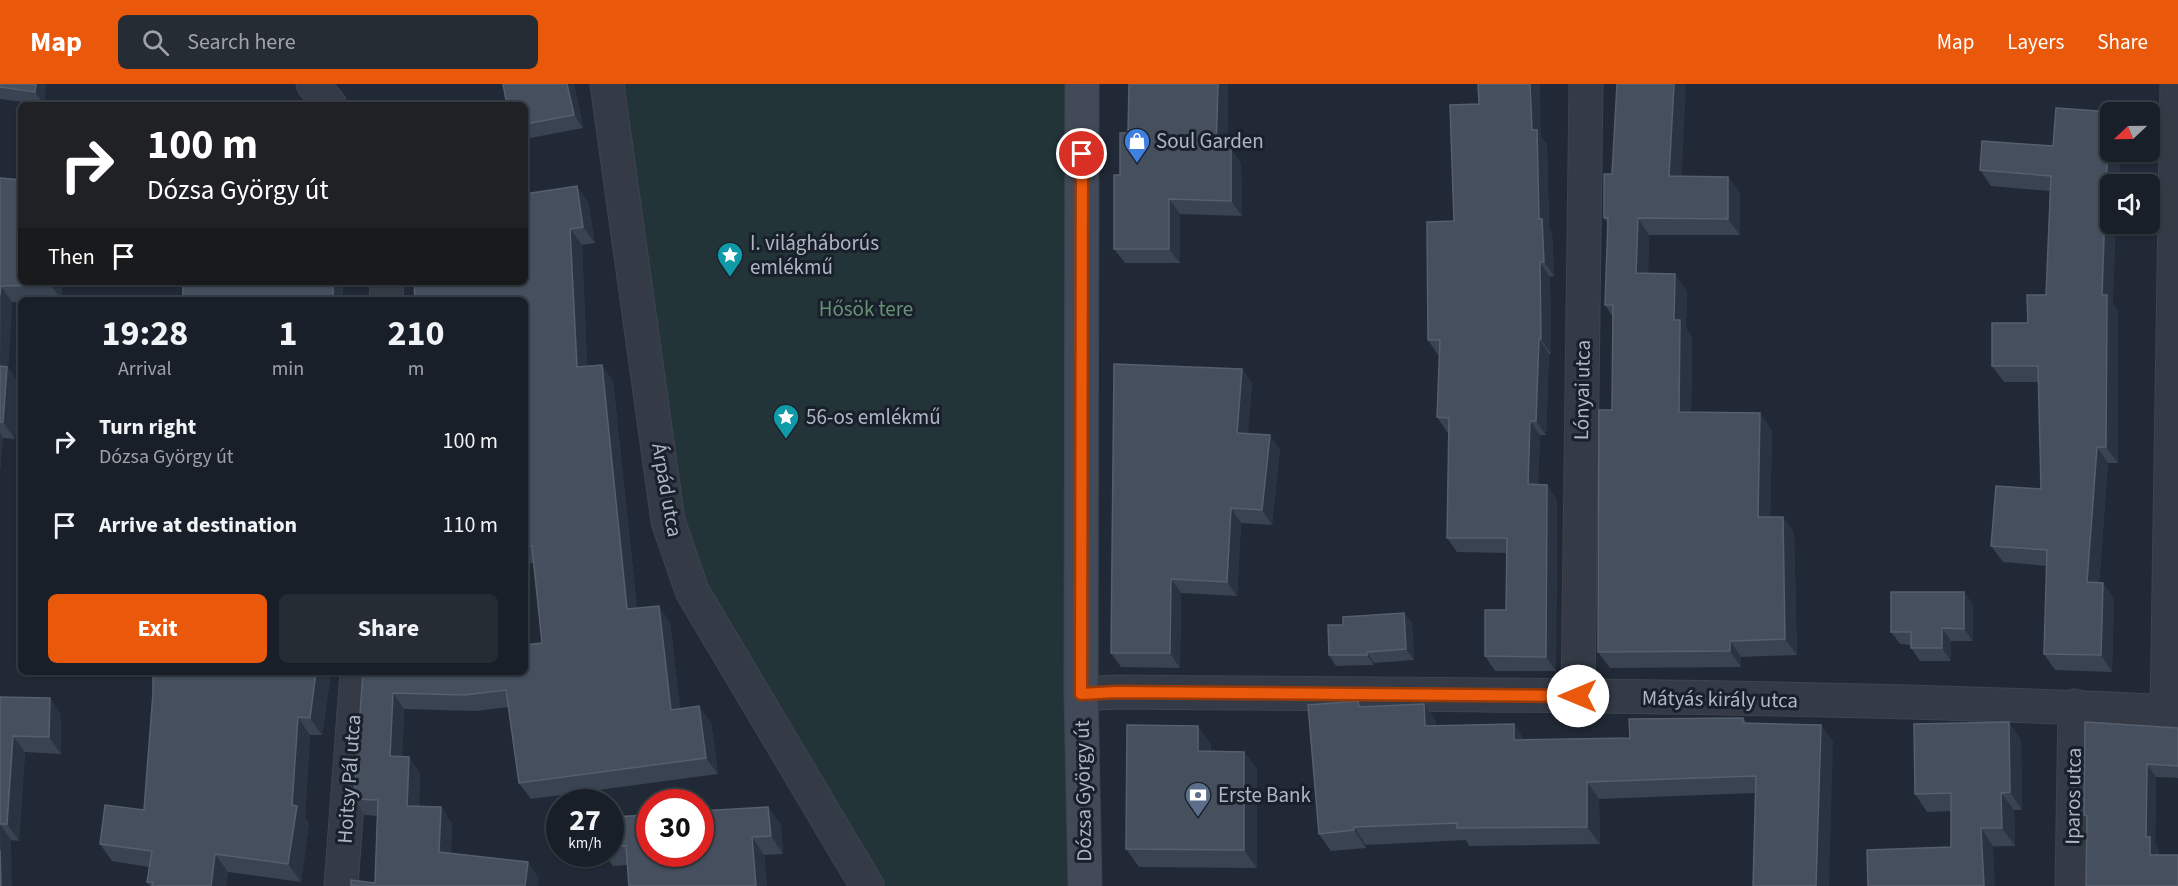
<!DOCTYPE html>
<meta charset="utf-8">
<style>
:root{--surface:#181f28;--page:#252c34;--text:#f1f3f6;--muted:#9fa2a8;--line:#363d45;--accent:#ea580c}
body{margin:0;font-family:"Source Sans 3",sans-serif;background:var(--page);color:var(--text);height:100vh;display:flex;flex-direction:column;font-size:22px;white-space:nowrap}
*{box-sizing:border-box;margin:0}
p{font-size:20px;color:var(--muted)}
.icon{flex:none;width:33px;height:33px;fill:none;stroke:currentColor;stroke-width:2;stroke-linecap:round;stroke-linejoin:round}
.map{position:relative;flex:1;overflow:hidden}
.drawer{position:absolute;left:18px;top:213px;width:510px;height:378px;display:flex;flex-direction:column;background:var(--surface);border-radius:9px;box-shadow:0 2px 4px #0004,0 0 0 2px var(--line)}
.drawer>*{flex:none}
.banner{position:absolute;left:18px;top:18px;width:510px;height:183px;border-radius:9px;box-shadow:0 2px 4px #0004,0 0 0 2px var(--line);background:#202124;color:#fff;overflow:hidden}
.needle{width:39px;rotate:248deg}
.buttons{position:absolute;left:2100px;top:18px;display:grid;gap:12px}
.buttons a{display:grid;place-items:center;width:60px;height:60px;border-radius:9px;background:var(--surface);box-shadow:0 2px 4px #0004,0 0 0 2px var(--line);font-size:30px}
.speed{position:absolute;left:546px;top:705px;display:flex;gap:12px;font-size:30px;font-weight:700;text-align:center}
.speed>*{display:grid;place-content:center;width:78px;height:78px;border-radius:50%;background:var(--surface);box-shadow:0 2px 4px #0004,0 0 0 2px var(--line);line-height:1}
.speed small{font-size:15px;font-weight:400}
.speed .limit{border:9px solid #d22;background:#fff;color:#111}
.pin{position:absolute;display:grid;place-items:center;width:51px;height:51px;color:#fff;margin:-26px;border:3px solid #fff;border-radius:50%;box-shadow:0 2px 6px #0007}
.me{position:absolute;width:66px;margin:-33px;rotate:270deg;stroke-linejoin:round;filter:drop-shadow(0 0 4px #0008)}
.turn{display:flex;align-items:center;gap:21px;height:126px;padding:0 30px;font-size:27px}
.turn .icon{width:78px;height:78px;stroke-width:2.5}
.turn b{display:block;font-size:42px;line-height:51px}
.then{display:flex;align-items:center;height:57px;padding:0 30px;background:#0003;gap:12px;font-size:22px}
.eta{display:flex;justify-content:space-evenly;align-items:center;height:102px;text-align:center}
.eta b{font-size:36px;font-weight:700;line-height:42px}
.primary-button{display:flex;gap:12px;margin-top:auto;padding:12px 30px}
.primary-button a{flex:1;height:69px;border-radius:9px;background:var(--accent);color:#fff;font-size:24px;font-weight:700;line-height:69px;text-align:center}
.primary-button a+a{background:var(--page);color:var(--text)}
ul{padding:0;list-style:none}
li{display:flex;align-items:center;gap:18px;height:84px;padding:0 30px}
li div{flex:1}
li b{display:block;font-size:22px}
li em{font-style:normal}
header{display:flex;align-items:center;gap:36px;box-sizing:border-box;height:84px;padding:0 30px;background:var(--accent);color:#fff}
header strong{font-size:28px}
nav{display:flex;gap:33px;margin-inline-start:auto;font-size:21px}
.search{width:420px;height:54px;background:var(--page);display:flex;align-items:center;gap:15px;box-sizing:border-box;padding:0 21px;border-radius:9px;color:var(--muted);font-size:22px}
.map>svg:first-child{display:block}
</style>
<header>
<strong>Map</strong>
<div class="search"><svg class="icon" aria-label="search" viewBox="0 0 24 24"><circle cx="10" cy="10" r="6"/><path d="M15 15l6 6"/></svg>Search here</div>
<nav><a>Map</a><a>Layers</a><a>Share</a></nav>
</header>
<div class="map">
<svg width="2178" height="802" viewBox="0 0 2178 802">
<rect width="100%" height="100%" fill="#202935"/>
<path fill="#223437" d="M 606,0 L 1086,0 L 1102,802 L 867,802 L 692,507 Z"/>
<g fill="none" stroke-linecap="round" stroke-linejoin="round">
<g stroke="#3d4450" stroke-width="35">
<path id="minor" d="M 313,0 L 330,21
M 607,0 L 668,437 L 692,507 L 867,802
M 386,216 L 387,198
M 1081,610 L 1115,608 C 1469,611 1824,611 2178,628
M 1578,612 L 1586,0
M 2167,628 L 2177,0
M 341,802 L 357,588
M 2072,802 L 2075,622"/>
</g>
<g stroke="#3d4450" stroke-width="35">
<path id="secondary" d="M 1082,0 L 1081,610 L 1085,802"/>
</g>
<use href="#minor" stroke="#343b46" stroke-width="33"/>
<use href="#secondary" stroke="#424a59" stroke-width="33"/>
</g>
<path fill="#394352" d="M 0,0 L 46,0 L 44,21 L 0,15 Z
M 574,0 L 583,44 L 525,55 L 525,21 Z
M 1129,0 L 1228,0 L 1227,65 L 1231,65 L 1241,80 L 1242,132 L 1180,130 L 1180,179 L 1125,179 L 1114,165 L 1120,91 L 1128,49 Z
M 1541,53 L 1547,60 L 1549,143 L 1552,149 L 1554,192 L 1550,193 L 1551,270 L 1549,270 L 1546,351 L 1540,351 L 1538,400 L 1557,415 L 1556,587 L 1495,587 L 1485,572 L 1506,526 L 1507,469 L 1457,468 L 1447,454 L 1449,348 L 1447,348 L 1437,333 L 1439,271 L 1438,271 L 1428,256 L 1454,137 Z
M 2110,68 L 2121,68 L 2118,100 L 2110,100 L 2113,220 L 2118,227 L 2118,379 L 2108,379 L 2099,499 L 2103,499 L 2114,515 L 2112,588 L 2055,586 L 2044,570 L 2047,482 L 2003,478 L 1991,462 L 2041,405 L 2039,298 L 2004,298 L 1992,282 L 2028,239 L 2046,211 L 2050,107 L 1991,102 L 1980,86 Z
M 1612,90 L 1728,93 L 1740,109 L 1740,151 L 1649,151 L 1648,190 L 1687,207 L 1686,244 L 1692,253 L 1691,328 L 1772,346 L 1770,433 L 1783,433 L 1794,449 L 1797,571 L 1741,573 L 1741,583 L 1610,584 L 1598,568 L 1612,326 L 1613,233 L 1605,221 L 1608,139 L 1604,134 Z
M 0,94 L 21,198 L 62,198 L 62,216 L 21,216 L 21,218 L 12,218 L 8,284 L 19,300 L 15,355 L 3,354 L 0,387 Z
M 588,118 L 595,159 L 582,161 L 587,282 L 613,297 L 637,524 L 670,538 L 680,624 L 711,638 L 718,690 L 531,715 L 519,699 L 509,623 L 476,627 L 404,625 L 402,672 L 420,689 L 419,722 L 441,723 L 452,740 L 451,770 L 539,794 L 375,799 L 377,732 L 365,731 L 354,715 L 363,588 L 542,559 L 533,479 L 525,480 L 525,216 L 414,198 Z
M 1242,285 L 1252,299 L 1248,349 L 1280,365 L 1272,441 L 1241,439 L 1237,512 L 1181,509 L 1180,584 L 1121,583 L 1111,569 Z
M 1964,508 L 1973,521 L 1973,557 L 1951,557 L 1951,577 L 1920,577 L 1911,564 L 1911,561 L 1900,560 L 1891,548 Z
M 1404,529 L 1412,539 L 1414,576 L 1374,579 L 1374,581 L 1336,582 L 1329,571 L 1343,541 Z
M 331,588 L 322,651 L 310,651 L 305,733 L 309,740 L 301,798 L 228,788 L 226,802 L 150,802 L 147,798 L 149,783 L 112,777 L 100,760 L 144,726 L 153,609 Z
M 0,613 L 50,614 L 61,631 L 61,670 L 25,668 L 19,757 L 11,756 L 0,802 Z
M 1424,620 L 1436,637 L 1436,642 L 1525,656 L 1630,654 L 1743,634 L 1747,639 L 1821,641 L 1833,658 L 1756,709 L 1599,715 L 1600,760 L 1469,762 L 1466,756 L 1366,761 L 1366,764 L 1331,767 L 1319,750 L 1362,623 Z
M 2178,644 L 2178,694 L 2156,693 L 2155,760 L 2159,766 L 2159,771 L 2178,802 L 2087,736 L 2084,731 Z
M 2021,656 L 2022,726 L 2014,726 L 2015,762 L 1951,763 L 1951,727 L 1927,728 L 1915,710 Z
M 1211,660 L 1211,667 L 1244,668 L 1257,686 L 1257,784 L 1139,783 L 1126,765 Z
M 768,723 L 781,741 L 783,770 L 764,771 L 767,802 L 629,802 L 627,781 L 613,782 L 604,770 L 610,770 L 610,733 Z"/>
<path fill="#2a3341" d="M 36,0 L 46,0 L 44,21 L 35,8 Z
M 567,0 L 574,0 L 583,44 L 574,31 Z
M 1218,0 L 1228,0 L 1227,80 L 1216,65 Z
M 1530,0 L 1540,0 L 1541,53 L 1547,60 L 1549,143 L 1552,149 L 1554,192 L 1544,178 L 1539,135 L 1532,46 Z
M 1674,0 L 1686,0 L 1681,109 L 1669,92 Z
M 2110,47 L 2110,68 L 2121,68 L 2118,100 L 2110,100 L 2110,140 L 2116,140 L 2113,220 L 2118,227 L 2118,379 L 2106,363 L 2102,211 L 2106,96 Z
M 1231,65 L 1241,80 L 1242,132 L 1231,117 Z
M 1728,93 L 1740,109 L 1740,151 L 1728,135 Z
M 577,102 L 588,118 L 595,159 L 583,143 Z
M 1169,115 L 1180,130 L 1180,179 L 1169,165 Z
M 1638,134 L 1649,151 L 1648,206 L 1636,189 Z
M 570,145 L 582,161 L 588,299 L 577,283 Z
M 1540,178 L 1550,193 L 1551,270 L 1541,255 Z
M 1675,190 L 1687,207 L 1686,244 L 1692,253 L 1691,344 L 1679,328 L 1674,236 Z
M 50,198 L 62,198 L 62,216 L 50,201 Z
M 333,198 L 343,198 L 343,216 L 333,216 Z
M 1,202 L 12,218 L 8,284 L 19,300 L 15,355 L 3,338 L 0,288 Z
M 1539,255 L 1549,270 L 1546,351 L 1536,337 Z
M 602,281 L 613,297 L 639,542 L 627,525 Z
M 1242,285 L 1252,299 L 1247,363 L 1237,349 Z
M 1760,329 L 1772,346 L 1770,450 L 1758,433 Z
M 1530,337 L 1540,351 L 1538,414 L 1528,400 Z
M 0,349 L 3,354 L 0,387 Z
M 1270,351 L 1280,365 L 1272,441 L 1262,426 Z
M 2097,363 L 2108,379 L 2098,515 L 2087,498 Z
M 1547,401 L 1557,415 L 1556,587 L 1546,573 Z
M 1231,424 L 1241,439 L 1237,512 L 1227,498 Z
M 1783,433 L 1794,449 L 1797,571 L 1785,555 Z
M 1171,495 L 1181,509 L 1180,584 L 1170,569 Z
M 2103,499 L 2114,515 L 2112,588 L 2101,571 Z
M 1964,508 L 1973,521 L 1973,557 L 1964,545 Z
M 659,522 L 670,538 L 682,642 L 671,626 Z
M 1404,529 L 1412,539 L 1414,576 L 1406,565 Z
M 1942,544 L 1951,557 L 1951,577 L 1942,564 Z
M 1730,557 L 1741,573 L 1741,583 L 1730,567 Z
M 1367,568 L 1374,579 L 1374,581 L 1367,571 Z
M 316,588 L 331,588 L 322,651 L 310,634 Z
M 393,609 L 404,625 L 402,688 L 390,672 Z
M 50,614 L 61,631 L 61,670 L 49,653 Z
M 1424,620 L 1436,637 L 1437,659 L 1425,642 Z
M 699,622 L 711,638 L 718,690 L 706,674 Z
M 298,633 L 310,651 L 305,733 L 309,740 L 301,798 L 288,780 Z
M 2009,638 L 2021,656 L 2022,726 L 2010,708 Z
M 1514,640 L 1526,658 L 1514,656 Z
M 1821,641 L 1833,658 L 1829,802 L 1816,802 Z
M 1198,642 L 1211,660 L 1210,685 L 1198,667 Z
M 13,652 L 25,668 L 19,757 L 7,740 Z
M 1244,668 L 1257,686 L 1257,784 L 1244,766 Z
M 409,673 L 420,689 L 418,738 L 407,722 Z
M 2147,680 L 2156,693 L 2155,760 L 2159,766 L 2159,784 L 2150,771 L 2146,753 Z
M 1587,698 L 1599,715 L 1600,760 L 1587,743 Z
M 2001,709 L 2014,726 L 2015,762 L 2002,744 Z
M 441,723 L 452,740 L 450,784 L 439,768 Z
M 768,723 L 781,741 L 783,770 L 771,752 Z
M 0,740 L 11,756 L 12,802 L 1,802 Z
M 1354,743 L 1366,761 L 1366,764 L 1354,746 Z
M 1981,744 L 1993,762 L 1995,802 L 1984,802 Z
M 752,753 L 764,771 L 767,802 L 756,802 Z
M 215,770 L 228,788 L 226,802 L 211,802 Z
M 528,778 L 539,794 L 538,802 L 525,802 Z"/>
<path fill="#454f5e" stroke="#565f6e" stroke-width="1.5" d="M 0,0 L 36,0 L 35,8 L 0,3 Z
M 503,0 L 567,0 L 574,31 L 525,40 L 525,21 L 507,21 Z
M 1129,0 L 1218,0 L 1216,65 L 1231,65 L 1231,117 L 1169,115 L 1169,165 L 1114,165 L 1114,91 L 1120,91 L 1120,49 L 1128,49 Z
M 1478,0 L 1530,0 L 1532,46 L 1537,46 L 1539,135 L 1542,135 L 1544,178 L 1540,178 L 1541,255 L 1539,255 L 1536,337 L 1530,337 L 1528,400 L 1547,401 L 1546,573 L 1485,572 L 1485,526 L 1506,526 L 1507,454 L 1447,454 L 1449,334 L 1437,333 L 1440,256 L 1428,256 L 1427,138 L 1454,137 L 1450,21 L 1479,20 Z
M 1617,0 L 1674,0 L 1669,92 L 1728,93 L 1728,135 L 1638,134 L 1636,189 L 1675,190 L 1674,236 L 1680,236 L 1679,328 L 1760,329 L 1758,433 L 1783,433 L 1785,555 L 1730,557 L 1730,567 L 1598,568 L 1599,326 L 1612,326 L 1613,221 L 1605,221 L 1608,134 L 1604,134 L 1604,90 L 1612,90 Z
M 2056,24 L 2113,28 L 2110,28 L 2110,47 L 2106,96 L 2102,211 L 2107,211 L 2106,363 L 2097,363 L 2087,498 L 2103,499 L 2101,571 L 2044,570 L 2047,466 L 1991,462 L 1996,402 L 2041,405 L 2038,282 L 1992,282 L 1992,239 L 2028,239 L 2027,211 L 2046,211 L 2051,92 L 1980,86 L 1982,57 L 2053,62 Z
M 0,94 L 21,96 L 21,198 L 50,198 L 50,201 L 1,202 L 0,211 Z
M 577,102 L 583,143 L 570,145 L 577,283 L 602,281 L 627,525 L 659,522 L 671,626 L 699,622 L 706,674 L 519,699 L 506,606 L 464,611 L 393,609 L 390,672 L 409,673 L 407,722 L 441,723 L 439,768 L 528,778 L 525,802 L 351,802 L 351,796 L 375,799 L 378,716 L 354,715 L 363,588 L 525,588 L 525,561 L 542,559 L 532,462 L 525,463 L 525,216 L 415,216 L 414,198 L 525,198 L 525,110 Z
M 266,198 L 333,198 L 333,216 L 183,216 L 183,201 L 266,199 Z
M 1114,280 L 1242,285 L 1237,349 L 1270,351 L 1262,426 L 1231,424 L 1227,498 L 1171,495 L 1170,569 L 1111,569 Z
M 0,282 L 7,283 L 3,338 L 0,338 Z
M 1891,508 L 1964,508 L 1964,545 L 1942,544 L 1942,564 L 1911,564 L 1911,548 L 1891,548 Z
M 1404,529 L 1406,565 L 1367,568 L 1367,571 L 1329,571 L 1328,541 L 1343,541 L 1343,533 Z
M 153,588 L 316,588 L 310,634 L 298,633 L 292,721 L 297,722 L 288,780 L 215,770 L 211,802 L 152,802 L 153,798 L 147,798 L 152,767 L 100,760 L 105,721 L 144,726 L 153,609 Z
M 0,613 L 50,614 L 49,653 L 13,652 L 7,740 L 0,740 Z
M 1358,617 L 1359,623 L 1424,620 L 1425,642 L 1514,640 L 1514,656 L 1630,654 L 1629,635 L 1743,634 L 1743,639 L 1821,641 L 1816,802 L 1753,802 L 1756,692 L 1587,698 L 1587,743 L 1457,744 L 1457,739 L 1354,743 L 1354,746 L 1319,750 L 1308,621 Z
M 2009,638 L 2010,708 L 2001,709 L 2002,744 L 1981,744 L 1984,802 L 1868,802 L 1867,766 L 1951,763 L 1951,709 L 1915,710 L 1914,640 Z
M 2085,638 L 2178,644 L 2178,682 L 2147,680 L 2146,753 L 2150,753 L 2150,771 L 2178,771 L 2178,802 L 2086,802 L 2087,732 L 2084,731 Z
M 1127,641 L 1198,642 L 1198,667 L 1244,668 L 1244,766 L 1126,765 Z
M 768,723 L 771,752 L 752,753 L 756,802 L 629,802 L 626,762 L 610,763 L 610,733 L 650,731 L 650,770 L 700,770 L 700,727 Z
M 0,766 L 1,802 L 0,802 Z"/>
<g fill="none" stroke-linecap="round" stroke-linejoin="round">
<g stroke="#983908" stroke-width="15">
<path id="route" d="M 1082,70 L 1081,610 L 1115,608 L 1578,612"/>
</g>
<use href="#route" stroke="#ea580c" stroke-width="10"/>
</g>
<defs>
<g id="shop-pin" transform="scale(1.35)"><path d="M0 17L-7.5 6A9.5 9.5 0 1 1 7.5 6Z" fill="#3f7fe0" stroke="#19202b"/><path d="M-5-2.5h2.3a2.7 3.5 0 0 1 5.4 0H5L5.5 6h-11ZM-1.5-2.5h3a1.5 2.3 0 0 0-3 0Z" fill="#fff"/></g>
<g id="sight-pin" transform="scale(1.35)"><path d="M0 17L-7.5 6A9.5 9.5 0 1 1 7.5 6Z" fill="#0f9aa8" stroke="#19202b"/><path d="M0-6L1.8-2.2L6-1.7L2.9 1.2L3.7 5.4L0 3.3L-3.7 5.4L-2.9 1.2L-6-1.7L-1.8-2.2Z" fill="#fff"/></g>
<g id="bank-pin" transform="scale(1.35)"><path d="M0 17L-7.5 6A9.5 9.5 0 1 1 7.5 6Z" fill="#5c6f8a" stroke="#19202b"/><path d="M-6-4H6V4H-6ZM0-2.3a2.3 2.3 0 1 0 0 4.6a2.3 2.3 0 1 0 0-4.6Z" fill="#fff"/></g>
</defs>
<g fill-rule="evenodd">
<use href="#shop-pin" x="1137" y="57"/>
<use href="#sight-pin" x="730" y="171"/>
<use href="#sight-pin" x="786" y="333"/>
<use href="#bank-pin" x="1198" y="711"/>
</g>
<g text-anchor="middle" stroke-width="6" stroke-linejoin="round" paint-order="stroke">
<g font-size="21" fill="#aeb6c3" stroke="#19202b" text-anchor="start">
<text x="1156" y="64">Soul Garden</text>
<text x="750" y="166">I. világháborús<tspan x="750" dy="24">emlékmű</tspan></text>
<text x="806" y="340">56-os emlékmű</text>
<text x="1218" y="718">Erste Bank</text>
</g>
<g font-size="21" fill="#679272" stroke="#19202b">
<text x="866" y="232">Hősök tere</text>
</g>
<g font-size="21" fill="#aeb6c3" stroke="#19202b">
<text transform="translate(1582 306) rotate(-89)" y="7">Lónyai utca</text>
<text transform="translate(667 406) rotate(80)" y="7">Árpád utca</text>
<text transform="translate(1720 615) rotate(1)" y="7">Mátyás király utca</text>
<text transform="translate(349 695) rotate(-86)" y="7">Hoitsy Pál utca</text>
<text transform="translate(1083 707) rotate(-91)" y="7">Dózsa György út</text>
<text transform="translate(2073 712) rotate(-89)" y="7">Iparos utca</text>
</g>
</g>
</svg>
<div class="buttons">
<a><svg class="needle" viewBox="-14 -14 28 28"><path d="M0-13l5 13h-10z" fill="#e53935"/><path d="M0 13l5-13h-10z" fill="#9fa2a8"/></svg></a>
<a><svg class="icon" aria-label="sound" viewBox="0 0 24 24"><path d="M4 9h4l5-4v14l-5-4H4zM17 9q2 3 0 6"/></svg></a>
</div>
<div class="speed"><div>27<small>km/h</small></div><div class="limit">30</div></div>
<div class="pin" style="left:1082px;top:70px;background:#d93025"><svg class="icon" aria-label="arrive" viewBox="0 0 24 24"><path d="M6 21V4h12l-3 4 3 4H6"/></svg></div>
<svg class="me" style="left:1578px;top:612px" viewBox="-20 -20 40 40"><circle r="19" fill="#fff"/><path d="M0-13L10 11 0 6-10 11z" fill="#ea580c"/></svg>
<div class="banner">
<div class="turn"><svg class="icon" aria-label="right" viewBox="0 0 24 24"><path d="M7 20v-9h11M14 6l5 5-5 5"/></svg><div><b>100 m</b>Dózsa György út</div></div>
<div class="then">Then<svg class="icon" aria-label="arrive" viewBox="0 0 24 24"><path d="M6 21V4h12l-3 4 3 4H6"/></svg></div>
</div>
<section class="drawer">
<div class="eta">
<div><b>19:28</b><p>Arrival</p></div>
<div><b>1</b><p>min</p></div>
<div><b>210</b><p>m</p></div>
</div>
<ul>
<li><svg class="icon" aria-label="right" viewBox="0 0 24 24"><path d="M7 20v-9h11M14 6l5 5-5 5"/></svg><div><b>Turn right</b><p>Dózsa György út</p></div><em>100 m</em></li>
<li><svg class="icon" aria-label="arrive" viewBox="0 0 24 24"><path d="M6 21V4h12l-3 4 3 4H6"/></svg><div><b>Arrive at destination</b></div><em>110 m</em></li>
</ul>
<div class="primary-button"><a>Exit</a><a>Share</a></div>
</section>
</div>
